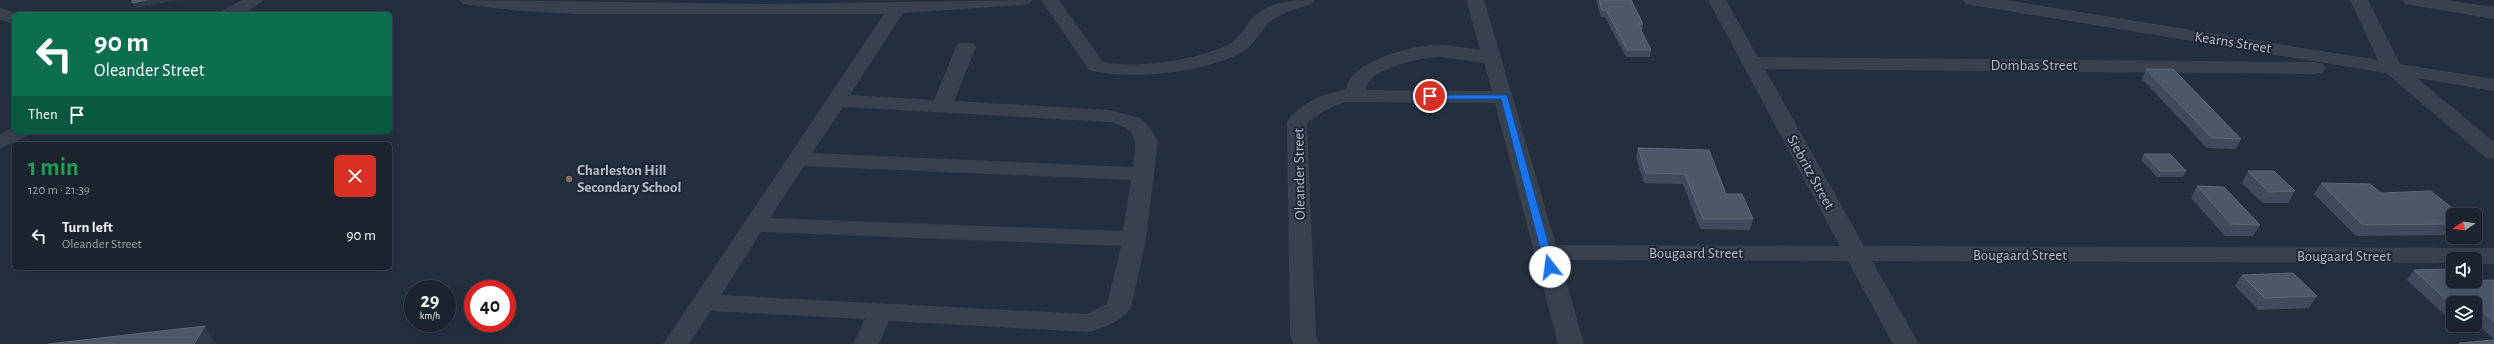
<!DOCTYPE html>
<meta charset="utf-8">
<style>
:root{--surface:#1b232e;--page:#282f3a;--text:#f1f3f6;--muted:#a0a4aa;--line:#39404a}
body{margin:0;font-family:"Alegreya Sans",sans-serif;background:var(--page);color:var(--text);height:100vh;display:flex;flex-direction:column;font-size:15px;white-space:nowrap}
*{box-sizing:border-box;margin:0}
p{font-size:13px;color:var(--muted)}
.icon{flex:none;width:22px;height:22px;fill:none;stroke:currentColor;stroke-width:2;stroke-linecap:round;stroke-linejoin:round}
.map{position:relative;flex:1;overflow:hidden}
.side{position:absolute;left:12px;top:142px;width:380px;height:128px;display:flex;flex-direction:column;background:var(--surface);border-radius:6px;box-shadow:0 4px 16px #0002,0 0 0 1px var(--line)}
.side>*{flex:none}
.hud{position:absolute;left:12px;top:12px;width:380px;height:122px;border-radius:6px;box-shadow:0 4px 16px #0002,0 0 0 1px var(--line);background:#0b6e4f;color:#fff;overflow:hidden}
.needle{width:26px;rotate:257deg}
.tools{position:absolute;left:2446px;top:208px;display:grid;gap:8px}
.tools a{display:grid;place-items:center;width:36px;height:36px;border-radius:6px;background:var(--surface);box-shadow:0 4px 16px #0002,0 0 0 1px var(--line);font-size:20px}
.speed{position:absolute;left:404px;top:280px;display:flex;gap:8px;font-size:20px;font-weight:700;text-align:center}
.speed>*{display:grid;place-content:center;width:52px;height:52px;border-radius:50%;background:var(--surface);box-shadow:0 4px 16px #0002,0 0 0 1px var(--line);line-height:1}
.speed small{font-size:10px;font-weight:400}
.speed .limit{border:6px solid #d22;background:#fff;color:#111}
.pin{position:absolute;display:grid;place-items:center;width:34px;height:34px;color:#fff;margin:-17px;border:2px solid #fff;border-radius:50%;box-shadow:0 1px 4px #0007}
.me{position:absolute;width:44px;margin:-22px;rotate:345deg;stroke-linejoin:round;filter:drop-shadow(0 0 3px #0008)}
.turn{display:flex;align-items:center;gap:14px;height:84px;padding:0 16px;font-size:18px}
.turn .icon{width:52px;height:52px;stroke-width:2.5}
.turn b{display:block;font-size:28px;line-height:34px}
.then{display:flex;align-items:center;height:38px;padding:0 16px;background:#0003;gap:8px;font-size:15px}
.round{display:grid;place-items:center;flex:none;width:42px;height:42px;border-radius:6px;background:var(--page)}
.summary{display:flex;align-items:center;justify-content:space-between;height:68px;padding:0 16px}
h1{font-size:24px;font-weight:600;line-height:30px;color:#1e9e55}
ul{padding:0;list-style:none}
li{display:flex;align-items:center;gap:12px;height:52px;padding:0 16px}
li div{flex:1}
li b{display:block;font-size:15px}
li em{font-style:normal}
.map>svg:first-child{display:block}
</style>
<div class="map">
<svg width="2494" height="344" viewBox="0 0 2494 344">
<rect width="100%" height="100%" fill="#242f3e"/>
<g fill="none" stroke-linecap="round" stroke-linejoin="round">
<path fill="#38414e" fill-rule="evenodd" d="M 242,0 L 264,0 L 244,14 L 221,14 L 223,10 Z
M 460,0 L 768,4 L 1032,0 L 1029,4 L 1023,5 L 903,13 L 850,95 L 934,100 L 956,47 L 959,43 L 973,43 L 976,47 L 954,101 L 1110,110 L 1140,118 L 1148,125 L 1158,141 L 1146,239 L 1131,308 C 1123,321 1104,327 1090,332 L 889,321 L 879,344 L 853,344 L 865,319 L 711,311 L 689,344 L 663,344 L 884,14 L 575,14 L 522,11 L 469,5 L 463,4 ZM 843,107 L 1110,122 C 1140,130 1136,141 1133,167 L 812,153 ZM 804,166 L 1131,180 L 1123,231 L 770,218 ZM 761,232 L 1121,246 L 1107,304 L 1087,314 L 721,295 Z
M 1041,0 L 1059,0 L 1103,62 C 1136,69 1201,60 1231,43 C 1240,37 1244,27 1251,20 C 1267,1 1292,0 1315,0 L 1312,4 C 1297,9 1278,13 1266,26 C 1258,34 1254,45 1244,51 C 1206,73 1131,81 1089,70 Z
M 1466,0 L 1484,0 L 1556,245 L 1840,246 L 1708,0 L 1726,0 L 1758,57 L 2316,62 L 2323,64 L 2326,68 L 2323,72 L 2316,74 L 1765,69 L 1864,246 L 2494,248 L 2494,264 L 2475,264 L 2475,259 L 2453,259 L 2453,263 L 1872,261 L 1919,344 L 1893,344 L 1848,261 L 1560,260 L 1584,344 L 1558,344 L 1495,103 L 1345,102 L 1326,110 L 1307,123 L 1316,336 L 1319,344 L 1293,344 L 1290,336 L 1287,122 C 1299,104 1324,92 1346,90 C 1348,62 1409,47 1431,45 C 1448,44 1464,48 1480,50 ZM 1441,57 L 1484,63 L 1492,91 L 1366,90 C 1367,68 1424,57 1441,57 Z
M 1963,0 L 2006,0 L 2378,60 L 2350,0 L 2368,0 L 2400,64 L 2494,79 L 2494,91 L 2417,78 L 2494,142 L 2494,159 L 2486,158 L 2386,73 L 1972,5 L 1966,4 Z
M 2402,0 L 2446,0 L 2494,7 L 2494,19 L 2411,5 L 2405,4 Z
M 0,8 L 20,14 L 14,14 L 14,24 L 0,20 Z
M 14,127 L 14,132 L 31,132 L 27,136 L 0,149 L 0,134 Z"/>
</g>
<path fill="#3f4b5c" d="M 1596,0 L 1631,0 L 1643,24 L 1642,31 L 1651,50 L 1650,57 L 1626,57 L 1605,17 L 1601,17 Z
M 2146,69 L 2241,139 L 2236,149 L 2207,148 L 2142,79 Z
M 1638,148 L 1726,194 L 1753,219 L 1750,230 L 1700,229 L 1683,184 L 1644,183 L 1636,158 Z
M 2144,154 L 2186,171 L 2183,177 L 2157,177 L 2141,160 Z
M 2248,171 L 2295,191 L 2288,203 L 2263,203 L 2242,183 Z
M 2321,183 L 2381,193 L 2453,215 L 2453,235 L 2356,236 L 2314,194 Z
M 2197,186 L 2260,225 L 2253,236 L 2225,236 L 2191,198 Z
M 2414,270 L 2471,281 L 2494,280 L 2494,339 L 2475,322 L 2475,303 L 2453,303 L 2453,319 L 2449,319 L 2407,280 Z
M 2242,275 L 2317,296 L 2309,308 L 2258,310 L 2235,286 Z"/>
<path fill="#2f3b4b" d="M 146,0 L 178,0 L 135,8 L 132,3 Z
M 205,326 L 216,344 L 194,344 Z"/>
<path fill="#4b5868" stroke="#5c6777" d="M 132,0 L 146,0 L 132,3 Z
M 1599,0 L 1631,0 L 1643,24 L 1638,24 L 1651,50 L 1627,50 L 1607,11 L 1602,10 Z
M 2146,69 L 2173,69 L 2241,139 L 2212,138 Z
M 1638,148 L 1709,150 L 1726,194 L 1742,194 L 1753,219 L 1703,219 L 1685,174 L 1646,173 Z
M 2144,154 L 2170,154 L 2186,171 L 2160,171 Z
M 2248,171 L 2274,171 L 2295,191 L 2269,192 Z
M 2321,183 L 2370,184 L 2381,193 L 2431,191 L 2461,215 L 2453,215 L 2453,224 L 2363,225 Z
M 2197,186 L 2224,187 L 2260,225 L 2231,224 Z
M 2453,269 L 2453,281 L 2471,281 L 2494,280 L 2494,322 L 2479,308 L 2475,308 L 2475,303 L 2453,303 L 2453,306 L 2414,270 Z
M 2293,273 L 2317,296 L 2265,298 L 2242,275 Z
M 205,326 L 194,344 L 48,344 Z
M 2494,340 L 2494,344 L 2460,344 L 2459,343 Z"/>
<path fill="#1a73e8" stroke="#114b97" d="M 1427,95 L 1507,95 L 1555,267 L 1554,269 L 1550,270 L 1545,267 L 1501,99 L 1430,99 L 1426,96 Z"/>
<circle fill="#8d6e63" stroke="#1d2633" stroke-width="1.5" cx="569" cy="179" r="4"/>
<g text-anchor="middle" stroke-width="4" stroke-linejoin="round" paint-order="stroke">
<g font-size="15" fill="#b4bcc9" stroke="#1d2633">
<text transform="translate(2233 42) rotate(9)" y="5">Kearns Street</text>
<text x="2034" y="70">Dombas Street</text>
<text transform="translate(1811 172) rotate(61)" y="5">Siebritz Street</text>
<text transform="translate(1299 174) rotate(-91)" y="5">Oleander Street</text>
<text x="1696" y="258">Bougaard Street</text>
<text x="2020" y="260">Bougaard Street</text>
<text x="2344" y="261">Bougaard Street</text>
</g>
<g font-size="15" font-weight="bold" fill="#b4bcc9" stroke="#1d2633" text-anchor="start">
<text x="577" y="175">Charleston Hill<tspan x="577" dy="17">Secondary School</tspan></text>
</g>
</g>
</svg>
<div class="tools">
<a><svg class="needle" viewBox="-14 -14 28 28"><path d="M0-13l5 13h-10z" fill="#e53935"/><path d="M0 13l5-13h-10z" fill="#a0a4aa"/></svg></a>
<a><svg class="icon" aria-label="sound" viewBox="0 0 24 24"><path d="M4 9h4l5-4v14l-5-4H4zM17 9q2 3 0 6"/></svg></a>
<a><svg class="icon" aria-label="layers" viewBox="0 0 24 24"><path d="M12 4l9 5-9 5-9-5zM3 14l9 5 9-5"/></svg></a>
</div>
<div class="speed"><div>29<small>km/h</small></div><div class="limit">40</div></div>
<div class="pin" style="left:1430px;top:96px;background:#d93025"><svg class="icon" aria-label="arrive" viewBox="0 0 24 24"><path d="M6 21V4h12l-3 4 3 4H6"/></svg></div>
<svg class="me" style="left:1550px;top:267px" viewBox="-20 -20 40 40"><circle r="19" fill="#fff"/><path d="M0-13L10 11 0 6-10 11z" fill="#1a73e8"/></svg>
<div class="hud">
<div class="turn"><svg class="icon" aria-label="left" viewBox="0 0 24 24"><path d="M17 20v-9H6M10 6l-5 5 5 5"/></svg><div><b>90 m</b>Oleander Street</div></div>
<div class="then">Then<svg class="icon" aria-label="arrive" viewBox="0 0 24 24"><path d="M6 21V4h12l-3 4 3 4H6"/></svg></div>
</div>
<section class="side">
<div class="summary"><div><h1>1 min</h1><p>120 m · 21:39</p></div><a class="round" style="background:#d93025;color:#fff"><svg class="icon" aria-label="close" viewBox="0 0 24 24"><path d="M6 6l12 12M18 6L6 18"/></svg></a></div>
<ul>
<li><svg class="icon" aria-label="left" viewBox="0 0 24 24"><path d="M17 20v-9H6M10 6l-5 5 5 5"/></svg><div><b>Turn left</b><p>Oleander Street</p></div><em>90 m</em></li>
</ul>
</section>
</div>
